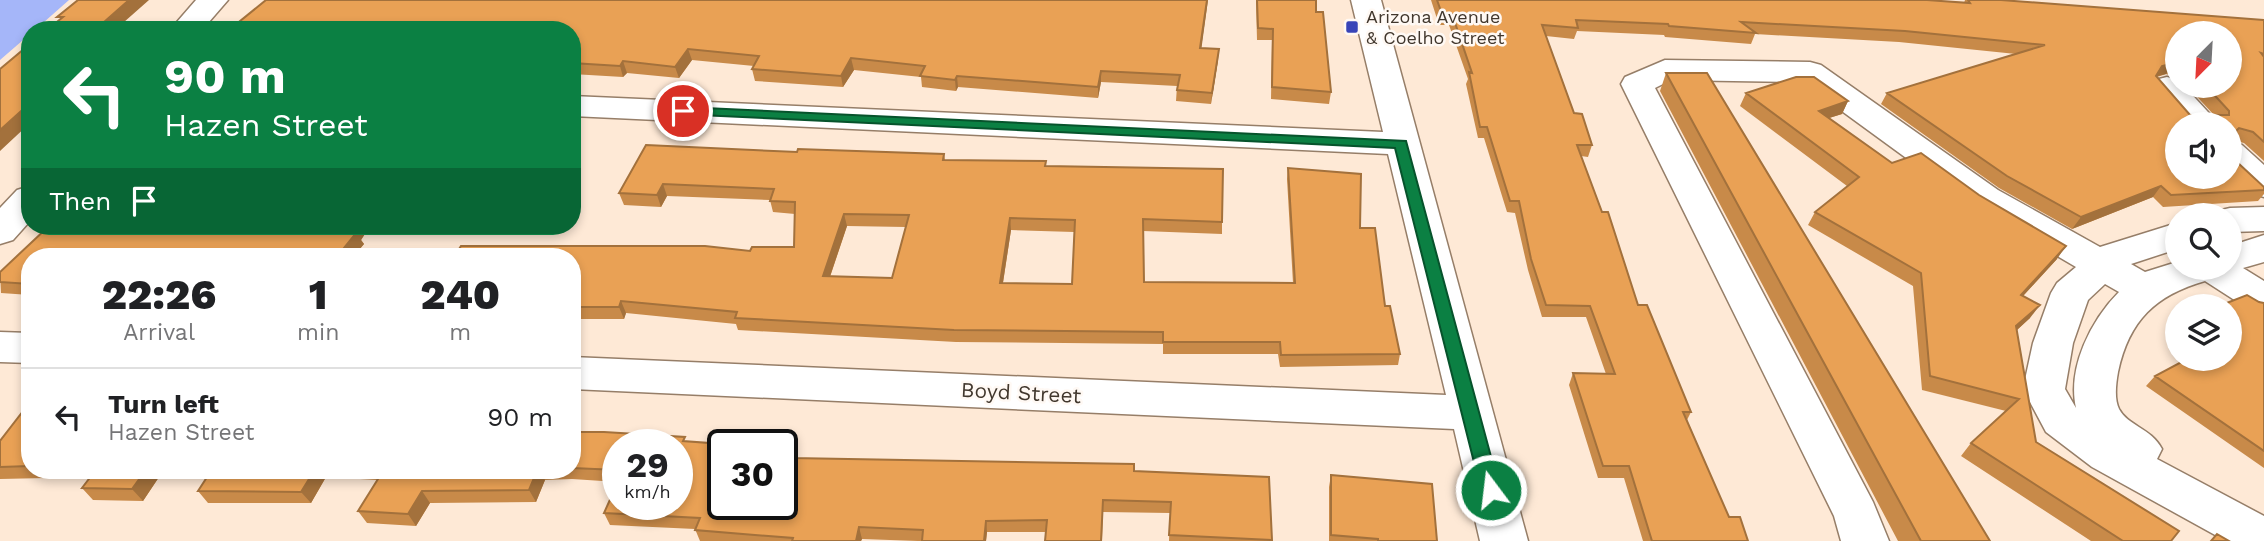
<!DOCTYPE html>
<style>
:root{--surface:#fff;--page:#f2f2f2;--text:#202124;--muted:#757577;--line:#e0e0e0}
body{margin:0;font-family:"Work Sans",sans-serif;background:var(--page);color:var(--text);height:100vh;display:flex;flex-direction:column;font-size:26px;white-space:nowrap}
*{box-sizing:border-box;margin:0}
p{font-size:23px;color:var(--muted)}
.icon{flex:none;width:38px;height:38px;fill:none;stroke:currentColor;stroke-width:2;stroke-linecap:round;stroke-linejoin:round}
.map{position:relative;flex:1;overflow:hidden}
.drawer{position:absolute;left:21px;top:248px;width:560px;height:231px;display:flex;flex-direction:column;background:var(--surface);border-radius:28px;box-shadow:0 4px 10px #0003}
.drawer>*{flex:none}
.hud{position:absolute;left:21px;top:21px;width:560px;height:214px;border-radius:28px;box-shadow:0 4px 10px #0003;background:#0b8043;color:#fff;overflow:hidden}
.needle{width:46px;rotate:204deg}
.tools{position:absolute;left:2165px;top:21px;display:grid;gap:14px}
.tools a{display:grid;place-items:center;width:77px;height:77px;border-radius:50%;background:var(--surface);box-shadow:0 4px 10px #0003;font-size:35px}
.speed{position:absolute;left:602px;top:429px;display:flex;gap:14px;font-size:35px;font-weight:700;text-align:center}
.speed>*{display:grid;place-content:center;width:91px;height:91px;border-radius:50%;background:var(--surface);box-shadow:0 4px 10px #0003;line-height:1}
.speed small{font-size:18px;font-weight:400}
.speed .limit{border:4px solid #111;border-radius:10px;background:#fff;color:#111}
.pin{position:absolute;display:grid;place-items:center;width:60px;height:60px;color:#fff;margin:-30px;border:4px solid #fff;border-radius:50%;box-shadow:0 2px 7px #0007}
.me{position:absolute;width:77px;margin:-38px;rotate:345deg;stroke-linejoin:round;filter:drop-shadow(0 0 5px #0008)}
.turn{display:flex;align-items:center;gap:24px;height:147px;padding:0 28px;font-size:32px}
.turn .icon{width:91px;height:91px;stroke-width:2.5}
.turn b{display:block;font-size:49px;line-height:60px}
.then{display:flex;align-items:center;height:66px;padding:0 28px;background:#0003;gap:14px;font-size:26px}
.eta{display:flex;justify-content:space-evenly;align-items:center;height:119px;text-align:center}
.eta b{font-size:42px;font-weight:800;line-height:49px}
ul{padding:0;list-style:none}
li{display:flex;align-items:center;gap:21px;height:98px;padding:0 28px;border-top:2px solid var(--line)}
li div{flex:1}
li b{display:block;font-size:26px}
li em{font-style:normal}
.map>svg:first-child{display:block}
</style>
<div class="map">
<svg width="2264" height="541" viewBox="0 0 2264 541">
<rect width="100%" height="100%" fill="#fee9d6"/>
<path fill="#a5b6f9" d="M 0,0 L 69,0 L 35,30 L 30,30 L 30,34 L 0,60 Z"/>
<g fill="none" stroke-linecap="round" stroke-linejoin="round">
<g stroke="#967e68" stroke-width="3">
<path id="minor" d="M 196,0 L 228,0 L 202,30 L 170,30 Z
M 1351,0 L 1381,0 L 1528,541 L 1480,541 L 1454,429 L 572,389 L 572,357 L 1446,395 L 1388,154 L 572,116 L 572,96 L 1383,132 Z
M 1665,60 L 1810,62 L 1821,65 L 1998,190 L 2100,247 L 2177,223 L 2177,249 L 2131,264 L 2145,272 L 2177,262 L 2177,268 L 2230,268 L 2230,246 L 2264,235 L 2264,262 L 2243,268 L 2264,281 L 2264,314 L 2250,310 L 2205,281 C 2156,295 2129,320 2118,372 C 2116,383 2114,399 2119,409 C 2128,426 2151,428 2162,449 L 2157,459 L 2264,516 L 2264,541 L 2226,541 L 2092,467 L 2046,432 L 2023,389 L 2033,343 L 2051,293 L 2057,283 L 2076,267 L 1972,206 L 1802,82 L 1671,80 L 1655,88 L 1873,502 L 1889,541 L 1841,541 L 1834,516 L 1621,84 L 1625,77 ZM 2105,284 L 2119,292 C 2091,320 2067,368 2076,408 L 2065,389 L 2073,343 L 2088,300 Z
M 2167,77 L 2177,80 L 2177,86 L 2184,86 L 2219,124 L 2184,124 L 2151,87 L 2155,80 Z
M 2230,142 L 2242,145 L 2264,165 L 2264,197 L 2251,193 L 2230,172 Z
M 30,186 L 30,221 L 13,240 L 0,244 L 0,208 L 17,190 Z
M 2264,207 L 2264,231 L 2230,232 L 2230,215 L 2215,215 L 2217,211 L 2230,208 Z
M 0,332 L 30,333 L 30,363 L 0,362 Z"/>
</g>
<use href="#minor" fill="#fff" fill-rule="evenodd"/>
</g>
<path fill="#c88a49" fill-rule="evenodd" d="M 1256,0 L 1316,0 L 1316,12 L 1331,92 L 1329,104 L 1271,99 L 1272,40 L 1257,40 Z
M 1431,0 L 1927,0 L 1964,3 L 1965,0 L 2001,0 L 2264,20 L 2264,161 L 2244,143 L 2236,141 L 2237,162 L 2264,190 L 2264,194 L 2258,201 L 2163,207 L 2153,197 L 2072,229 L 1999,188 L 1881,104 L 1887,93 L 2016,54 L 1899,42 L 1755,34 L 1751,44 L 1665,37 L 1664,35 L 1577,31 L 1574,39 L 1546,36 L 1574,113 L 1592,145 L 1588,157 L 1581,156 L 1638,305 L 1691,412 L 1687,420 L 1729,517 L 1748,541 L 1643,541 L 1624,478 L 1598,478 L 1569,385 L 1573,373 L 1606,374 L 1586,317 L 1542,317 L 1528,270 L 1515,213 L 1507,212 L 1484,138 L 1478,138 L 1466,84 L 1468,79 L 1449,25 L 1439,25 ZM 2177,33 L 2230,86 L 2187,86 L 2214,115 L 2190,115 L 2157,77 L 2166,74 L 2177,77 Z
M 572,30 L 1201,48 L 1218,60 L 1211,104 L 1176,101 L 1177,86 L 1101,82 L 1098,98 L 958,87 L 956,91 L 922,87 L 921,77 L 854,70 L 843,87 L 755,81 L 752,69 L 754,66 L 692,60 L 679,78 L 627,73 L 623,77 L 572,74 Z
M 1666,73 L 1990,541 L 1898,541 L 1660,91 Z
M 1746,93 L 1848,101 L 1842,114 L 1829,118 L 1892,163 L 2057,259 L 2023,296 L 2030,318 L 2017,330 L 2036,442 L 2171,541 L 2091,541 L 1961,456 L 1971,443 L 2006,411 L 1922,390 L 1913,286 L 1808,225 L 1815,212 L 1847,186 L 1740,106 Z
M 797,152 L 944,154 L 945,160 L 1046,161 L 1046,166 L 1222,222 L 1222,234 L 1143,231 L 1144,282 L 1293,283 L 1287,179 L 1288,168 L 1360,228 L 1400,354 L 1398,365 L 1280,367 L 1278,354 L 1163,354 L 1163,344 L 956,342 L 738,330 L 736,324 L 626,313 L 624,319 L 572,319 L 572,257 L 750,251 L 794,247 L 795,214 L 773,212 L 770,200 L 667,196 L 661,207 L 624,205 L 619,193 ZM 847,226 L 906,227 L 892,278 L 830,277 ZM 1011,230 L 1074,232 L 1072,284 L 1003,283 Z
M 49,226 L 143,226 L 140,229 L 270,229 L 273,226 L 370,226 L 361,240 L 364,244 L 359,250 L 417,257 L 30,257 L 30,295 L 1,293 L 0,272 Z
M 2259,302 L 2264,303 L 2264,468 L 2146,386 L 2155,376 L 2230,359 Z
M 2177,324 L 2177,343 L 2166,335 L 2174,325 Z
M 30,406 L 30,471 L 163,471 L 143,501 L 93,500 L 82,488 L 91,477 L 0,479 L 0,441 Z
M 572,432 L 795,450 L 797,459 L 1134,471 L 1272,540 L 1272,541 L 1169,541 L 1170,513 L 1103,512 L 1102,541 L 1045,541 L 1046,532 L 987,532 L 986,541 L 918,541 L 862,539 L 861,541 L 700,541 L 695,529 L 610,525 L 604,513 L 677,504 L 618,444 L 618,482 L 572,479 L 545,480 L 536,502 L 430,503 L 416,526 L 367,523 L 358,511 L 377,480 L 326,477 L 311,503 L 208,503 L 198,491 L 211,471 L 572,471 Z
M 1331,475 L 1437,541 L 1329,541 L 1329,487 Z"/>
<path fill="#a3713c" d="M 129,0 L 149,0 L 115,30 L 95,30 Z
M 1207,0 L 1208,0 L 1200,59 L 1200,48 Z
M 688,49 L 692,60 L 679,78 L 675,67 Z
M 1219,49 L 1218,60 L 1211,104 L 1212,93 Z
M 851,58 L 854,70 L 843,87 L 841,76 Z
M 623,61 L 627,73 L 623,77 L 620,66 Z
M 2174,63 L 2166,74 L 2154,77 L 2162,66 Z
M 1101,71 L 1101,82 L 1098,98 L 1098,87 Z
M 957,76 L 958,87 L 956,91 L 955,80 Z
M 1848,101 L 1842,114 L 1813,123 L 1819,111 Z
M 30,103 L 30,123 L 0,151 L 0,130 Z
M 663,184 L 667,196 L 661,207 L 657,195 Z
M 2161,186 L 2153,197 L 2072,229 L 2081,217 Z
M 844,214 L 847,226 L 826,288 L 823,276 Z
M 1010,218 L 1011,230 L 1001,295 L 1000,283 Z
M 122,226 L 143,226 L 128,241 L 119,229 Z
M 356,226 L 370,226 L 361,240 L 364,244 L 353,257 L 344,248 Z
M 2066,246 L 2057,259 L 2012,308 L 2021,295 Z
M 621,301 L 626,313 L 624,319 L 619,307 Z
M 2040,305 L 2030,318 L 2007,339 L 2016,326 Z
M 795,450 L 798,462 L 792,458 Z
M 145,471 L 163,471 L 143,501 L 132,489 Z
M 314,471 L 321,471 L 326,477 L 311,503 L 301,492 Z
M 537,471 L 540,471 L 545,480 L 536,502 L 529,490 Z
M 422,491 L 430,503 L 416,526 L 408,514 Z
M 986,521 L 987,532 L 986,541 L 984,541 Z
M 859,527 L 862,539 L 861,541 L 856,541 Z"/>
<path fill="#e9a155" stroke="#a3713c" stroke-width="2" fill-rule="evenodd" d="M 78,0 L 129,0 L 95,30 L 47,30 L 63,17 L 57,17 Z
M 266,0 L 1207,0 L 1200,48 L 1219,49 L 1212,93 L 1177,90 L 1180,75 L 1101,71 L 1098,87 L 957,76 L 955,80 L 920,76 L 925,66 L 851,58 L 841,76 L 752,69 L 759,56 L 688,49 L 675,67 L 623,61 L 620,66 L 572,63 L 572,30 L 229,30 Z
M 1257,0 L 1316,0 L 1316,12 L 1323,12 L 1331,92 L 1272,87 L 1273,29 L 1258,28 Z
M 1437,0 L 1927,0 L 1970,3 L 1968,0 L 2001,0 L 2264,20 L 2264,54 L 2261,53 L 2264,57 L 2264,142 L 2253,132 L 2239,128 L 2236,131 L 2237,162 L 2264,187 L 2264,190 L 2171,195 L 2161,186 L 2081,217 L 2007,176 L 1887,93 L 2045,45 L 1905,31 L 1741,22 L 1756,33 L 1669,26 L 1668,24 L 1576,20 L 1578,28 L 1542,25 L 1574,113 L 1582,114 L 1592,145 L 1577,145 L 1602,212 L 1608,212 L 1638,305 L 1647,305 L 1691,412 L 1683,412 L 1729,517 L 1740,517 L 1748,541 L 1652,541 L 1629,466 L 1603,466 L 1573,373 L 1615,374 L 1590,306 L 1546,305 L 1531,259 L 1519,201 L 1510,201 L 1487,127 L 1480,127 L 1469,72 L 1472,73 L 1452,14 L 1442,14 ZM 2177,33 L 2230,33 L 2230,86 L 2206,86 L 2229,111 L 2229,115 L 2190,115 L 2156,76 L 2162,66 L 2174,63 L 2177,64 ZM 2177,124 L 2230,124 L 2230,177 L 2177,177 Z
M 30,44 L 30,103 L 0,130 L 0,69 Z
M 1666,73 L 1707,73 L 1990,541 L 1921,541 Z
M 1796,77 L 1814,77 L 1848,101 L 1819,111 L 1892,163 L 1921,153 L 1979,195 L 2066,246 L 2021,295 L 2040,305 L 2016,326 L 2036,442 L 2179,531 L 2171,541 L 2123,541 L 1971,443 L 2019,399 L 1930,376 L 1921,273 L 1815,212 L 1859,177 L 1746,93 Z
M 646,145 L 797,152 L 798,149 L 944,154 L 943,160 L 1046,161 L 1045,166 L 1223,169 L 1222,222 L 1143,219 L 1144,282 L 1295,283 L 1288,168 L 1361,174 L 1360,228 L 1375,228 L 1385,306 L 1390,306 L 1400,354 L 1281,355 L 1280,342 L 1163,342 L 1163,332 L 954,330 L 735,318 L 737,312 L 621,301 L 619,307 L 572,307 L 572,257 L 454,257 L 461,246 L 705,246 L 750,251 L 752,247 L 794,247 L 795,202 L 770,201 L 774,189 L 663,184 L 657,195 L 619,193 ZM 844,214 L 909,215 L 892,278 L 823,276 ZM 1010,218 L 1075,220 L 1072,284 L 1000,283 Z
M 49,226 L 122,226 L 119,229 L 270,229 L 273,226 L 356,226 L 352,232 L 357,232 L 344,248 L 417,257 L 30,257 L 30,284 L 0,282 L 0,272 Z
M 2247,295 L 2259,302 L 2264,303 L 2264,451 L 2155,376 L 2187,359 L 2230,359 L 2230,306 L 2219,306 Z
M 27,406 L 30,406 L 30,466 L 0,467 L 0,441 Z
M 572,432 L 604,432 L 685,437 L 683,441 L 723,444 L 723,504 L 782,504 L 782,449 L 795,450 L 792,458 L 1134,464 L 1134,471 L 1269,477 L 1272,540 L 1169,535 L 1171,502 L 1103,500 L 1101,541 L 1045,541 L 1047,520 L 986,521 L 984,541 L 922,541 L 923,530 L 859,527 L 856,541 L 792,541 L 793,538 L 695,530 L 700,518 L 604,513 L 618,482 L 618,504 L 677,504 L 677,444 L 618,444 L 618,470 L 572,468 Z
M 95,471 L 145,471 L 132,489 L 82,488 Z
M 211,471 L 314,471 L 301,492 L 198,491 Z
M 383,471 L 537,471 L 529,490 L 422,491 L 408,514 L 358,511 Z
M 1331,475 L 1432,484 L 1437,541 L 1378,541 L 1378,539 L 1331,535 Z
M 2217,534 L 2229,541 L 2211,541 Z"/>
<path fill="#0b8043" stroke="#07532c" stroke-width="2" d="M 683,107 L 1406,141 L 1500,490 L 1497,495 L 1491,497 L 1484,495 L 1481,490 L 1395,148 L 678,114 L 676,111 Z"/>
<rect fill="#3944b7" stroke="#fff9f4" stroke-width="2.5" x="1345" y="20" width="14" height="14" rx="3.5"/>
<g text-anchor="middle" stroke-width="5" stroke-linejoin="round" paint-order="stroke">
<g font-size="18" fill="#41372d" stroke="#fff9f4" text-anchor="start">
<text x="1366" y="23">Arizona Avenue<tspan x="1366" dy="21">&amp; Coelho Street</tspan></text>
</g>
<g font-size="21" fill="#41372d" stroke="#fff9f4">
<text transform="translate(1021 393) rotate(3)" y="7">Boyd Street</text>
</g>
</g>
</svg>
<div class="tools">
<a><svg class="needle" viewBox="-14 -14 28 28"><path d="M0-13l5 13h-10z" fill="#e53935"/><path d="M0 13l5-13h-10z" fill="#757577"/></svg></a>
<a><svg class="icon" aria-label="sound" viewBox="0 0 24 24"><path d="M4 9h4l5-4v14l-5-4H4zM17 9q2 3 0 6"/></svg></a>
<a><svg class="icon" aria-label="search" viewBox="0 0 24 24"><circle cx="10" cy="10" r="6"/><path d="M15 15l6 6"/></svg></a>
<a><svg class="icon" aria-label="layers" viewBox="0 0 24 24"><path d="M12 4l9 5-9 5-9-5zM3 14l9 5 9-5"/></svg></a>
</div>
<div class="speed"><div>29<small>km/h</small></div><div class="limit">30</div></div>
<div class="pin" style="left:683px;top:111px;background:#d93025"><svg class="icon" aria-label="arrive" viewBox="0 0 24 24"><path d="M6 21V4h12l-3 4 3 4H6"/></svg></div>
<svg class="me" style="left:1491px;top:490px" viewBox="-20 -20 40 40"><circle r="17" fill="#0b8043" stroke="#fff" stroke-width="3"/><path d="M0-11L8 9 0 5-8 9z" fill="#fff"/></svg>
<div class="hud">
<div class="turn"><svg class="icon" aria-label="left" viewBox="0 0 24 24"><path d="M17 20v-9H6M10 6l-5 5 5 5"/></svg><div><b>90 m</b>Hazen Street</div></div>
<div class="then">Then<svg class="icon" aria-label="arrive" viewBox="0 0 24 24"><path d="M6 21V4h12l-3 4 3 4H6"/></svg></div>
</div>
<section class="drawer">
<div class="eta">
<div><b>22:26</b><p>Arrival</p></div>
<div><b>1</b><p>min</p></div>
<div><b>240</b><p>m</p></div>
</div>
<ul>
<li><svg class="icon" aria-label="left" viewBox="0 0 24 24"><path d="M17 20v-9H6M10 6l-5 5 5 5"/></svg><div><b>Turn left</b><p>Hazen Street</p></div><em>90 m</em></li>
</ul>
</section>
</div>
